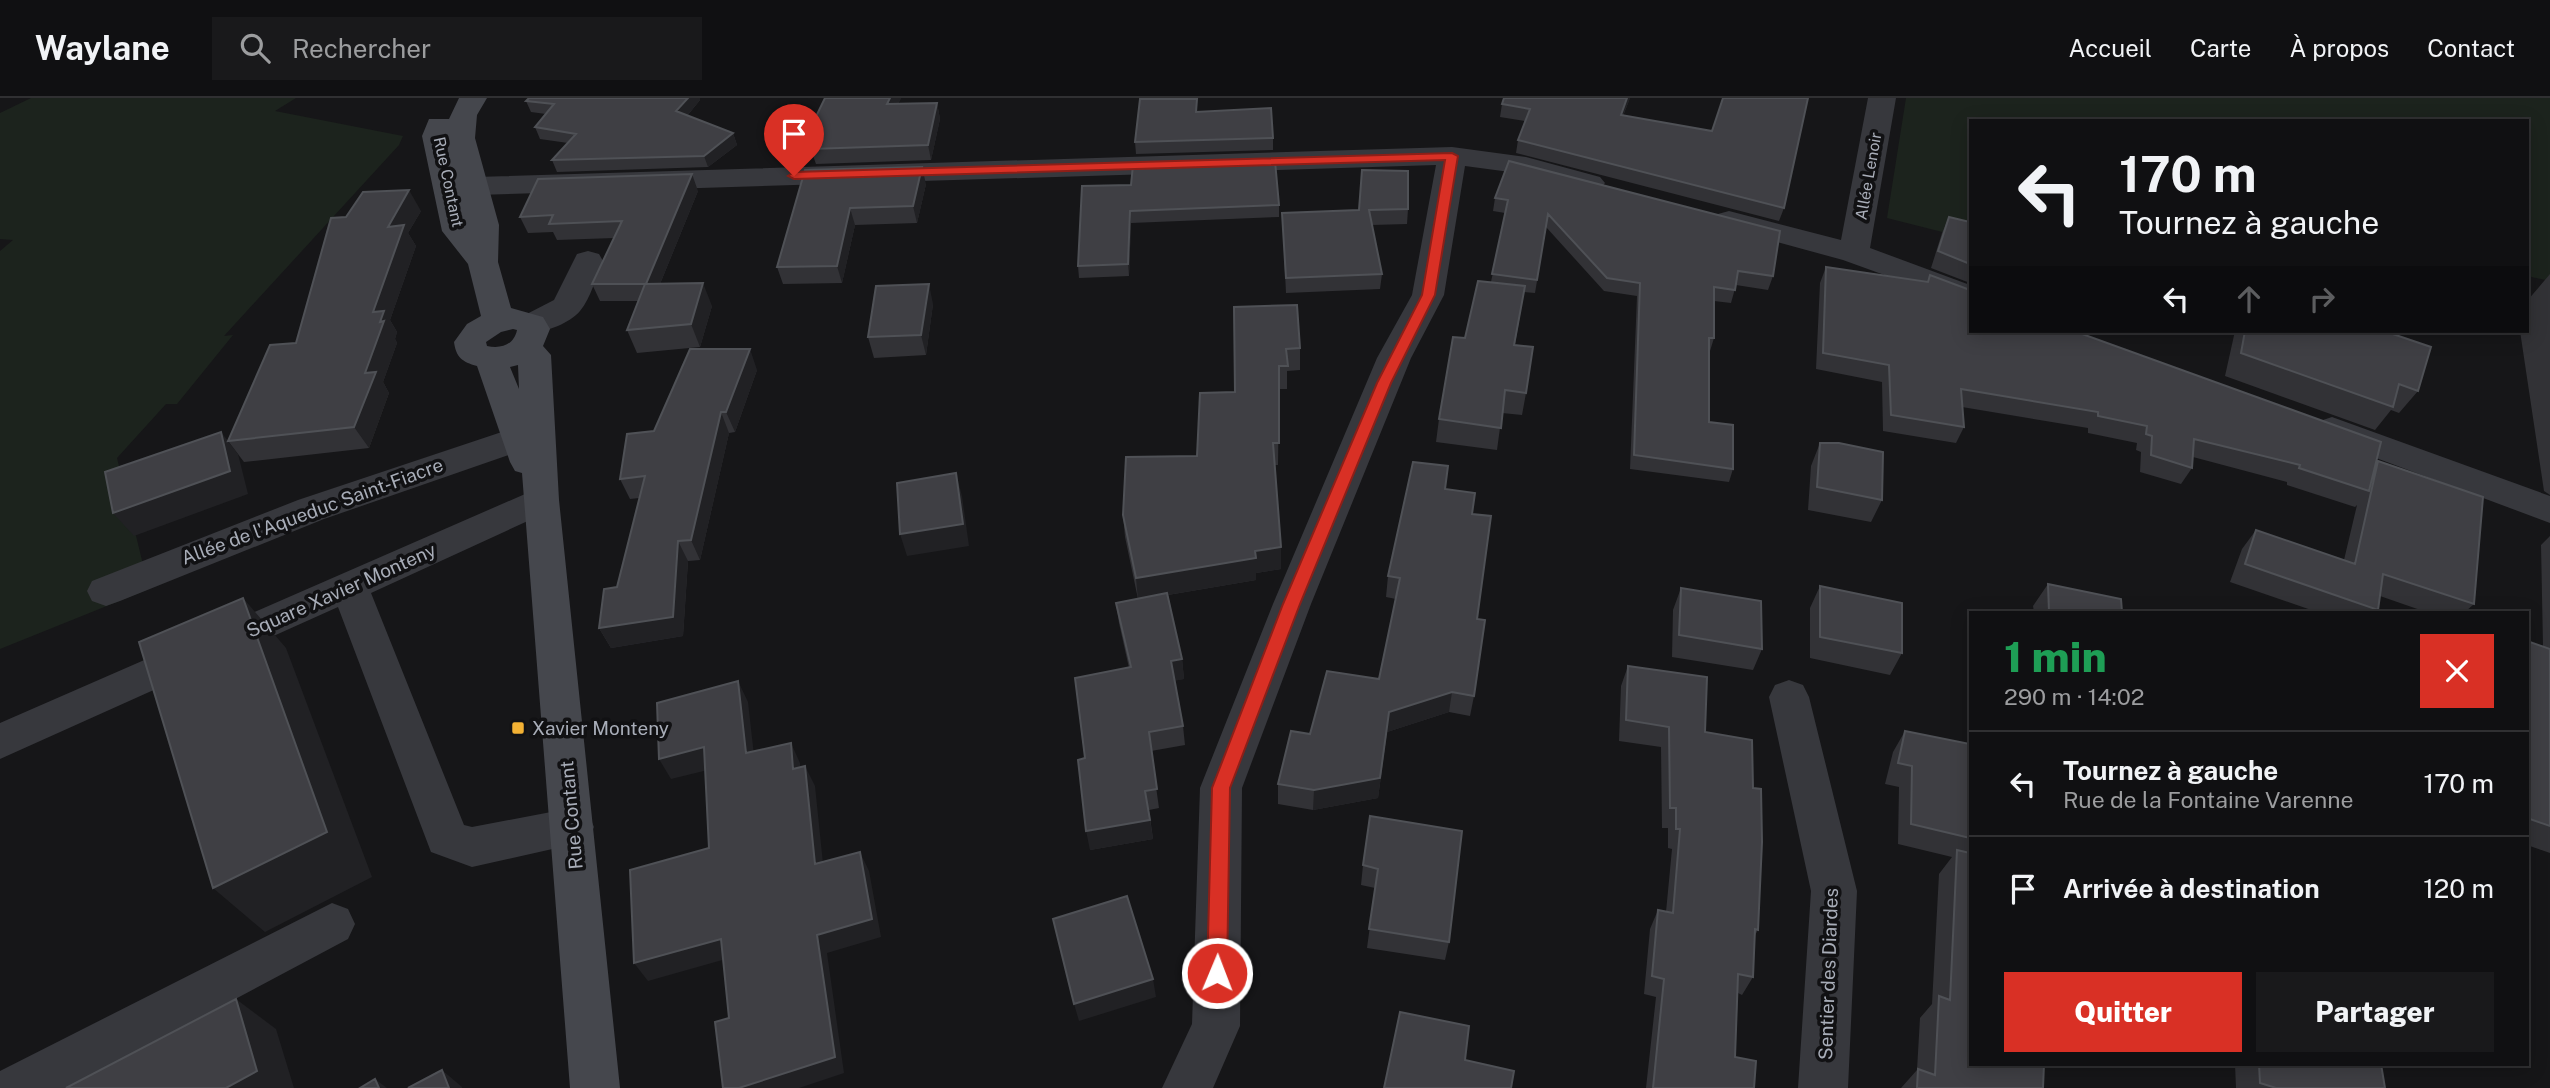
<!DOCTYPE html>
<html lang="fr">
<meta charset="utf-8">
<style>
:root{--surface:#101012;--page:#19191b;--text:#f1f3f6;--muted:#9c9d9f;--line:#303032;--accent:#d93025}
body{margin:0;font-family:"Public Sans",sans-serif;background:var(--page);color:var(--text);height:100vh;display:flex;flex-direction:column;font-size:26px;white-space:nowrap}
*{box-sizing:border-box;margin:0}
p{font-size:23px;color:var(--muted)}
.icon{flex:none;width:38px;height:38px;fill:none;stroke:currentColor;stroke-width:2;stroke-linecap:round;stroke-linejoin:round}
.map{position:relative;flex:1;overflow:hidden}
.sheet{position:absolute;left:1969px;top:513px;width:560px;height:455px;display:flex;flex-direction:column;background:var(--surface);border-radius:0px;box-shadow:0 4px 18px #0003,0 0 0 2px var(--line)}
.sheet>*{flex:none}
.banner{position:absolute;left:1969px;top:21px;width:560px;height:214px;border-radius:0px;box-shadow:0 4px 18px #0003,0 0 0 2px var(--line);background:#101012;color:var(--text);overflow:hidden}
.pin{position:absolute;display:grid;place-items:center;width:60px;height:60px;color:#fff;margin:-72px -30px;border-radius:50% 50% 50% 0;rotate:-45deg;box-shadow:0 0 7px #0007}
.pin .icon{rotate:45deg}
.me{position:absolute;width:77px;margin:-38px;rotate:1deg;stroke-linejoin:round;filter:drop-shadow(0 0 5px #0008)}
.turn{display:flex;align-items:center;gap:24px;height:147px;padding:0 35px;font-size:32px}
.turn .icon{width:91px;height:91px;stroke-width:2.5}
.turn b{display:block;font-size:49px;line-height:60px}
.lanes{display:flex;align-items:center;height:66px;padding:0 35px;background:#0003;justify-content:center;gap:35px;direction:ltr}
.lanes .off{opacity:.35}
.round{display:grid;place-items:center;flex:none;width:74px;height:74px;border-radius:0px;background:var(--page)}
.summary{display:flex;align-items:center;justify-content:space-between;height:119px;padding:0 35px}
h1{font-size:42px;font-weight:800;line-height:52px;color:#1e9e55}
.cta{display:flex;gap:14px;margin-top:auto;padding:14px 35px}
.cta a{flex:1;height:80px;border-radius:0px;background:var(--accent);color:#fff;font-size:28px;font-weight:800;line-height:80px;text-align:center}
.cta a+a{background:var(--page);color:var(--text)}
ul{padding:0;list-style:none}
li{display:flex;align-items:center;gap:21px;height:105px;padding:0 35px;border-top:2px solid var(--line)}
li div{flex:1}
li b{display:block;font-size:26px}
li em{font-style:normal}
header{display:flex;align-items:center;gap:42px;box-sizing:border-box;height:98px;padding:0 35px;background:var(--surface);border-bottom:2px solid var(--line)}
header strong{font-size:33px}
nav{display:flex;gap:38px;margin-inline-start:auto;font-size:24px}
.search{width:490px;height:63px;background:var(--page);display:flex;align-items:center;gap:18px;box-sizing:border-box;padding:0 24px;border-radius:0px;color:var(--muted);font-size:26px}
.map>svg:first-child{display:block}
</style>
<header>
<strong>Waylane</strong>
<div class="search"><svg class="icon" aria-label="search" viewBox="0 0 24 24"><circle cx="10" cy="10" r="6"/><path d="M15 15l6 6"/></svg>Rechercher</div>
<nav><a>Accueil</a><a>Carte</a><a>À propos</a><a>Contact</a></nav>
</header>
<div class="map">
<svg width="2550" height="990" viewBox="0 0 2550 990">
<rect width="100%" height="100%" fill="#161618"/>
<path fill="#1c231d" d="M 31,0 L 296,0 L 275,13 L 403,38 L 399,47 L 224,238 L 233,237 L 177,306 L 166,306 L 117,360 L 149,491 L 0,551 L 0,153 L 13,142 L 0,141 L 0,15 Z
M 1906,0 L 2550,0 L 2550,183 L 2527,178 L 2527,23 L 1970,23 L 1970,141 L 1887,120 Z"/>
<g fill="none" stroke-linecap="round" stroke-linejoin="round">
<path fill="#37383d" fill-rule="evenodd" d="M 1868,0 L 1896,0 L 1870,150 L 1970,187 L 1970,208 L 1843,162 L 1718,128 L 1714,122 L 1718,116 L 1729,113 L 1841,142 Z
M 1452,49 L 1526,59 L 1600,79 L 1605,85 L 1600,91 L 1590,94 L 1525,76 L 1465,68 L 1444,197 L 1411,260 L 1311,506 L 1242,690 L 1240,928 L 1213,990 L 1162,990 L 1192,926 L 1200,690 L 1273,506 L 1377,260 L 1412,197 L 1436,67 L 476,97 L 466,94 L 461,88 L 466,82 L 476,79 Z
M 588,153 L 599,156 L 603,163 C 596,178 591,200 580,213 C 568,227 538,238 521,233 L 516,226 L 521,219 L 554,202 L 577,156 Z
M 2332,319 L 2550,398 L 2550,425 L 2320,339 L 2315,331 L 2320,323 Z
M 520,328 L 532,331 L 537,340 L 532,349 L 324,421 L 120,503 L 106,508 L 92,503 L 87,493 L 92,483 L 298,402 Z
M 541,389 L 554,393 L 559,402 L 554,411 L 371,495 L 464,727 L 472,729 L 572,710 L 588,715 L 594,729 L 588,743 L 472,769 L 431,754 L 338,509 L 0,661 L 0,625 Z
M 1789,582 L 1803,587 L 1809,599 L 1857,793 L 1848,990 L 1798,990 L 1811,793 L 1769,599 L 1775,587 Z
M 332,805 L 348,811 L 355,826 L 348,841 L 68,990 L 0,990 L 0,973 Z"/>
<path fill="#45474d" fill-rule="evenodd" d="M 459,0 L 487,0 L 477,17 L 475,40 L 499,127 L 498,164 L 511,210 L 543,219 L 550,231 L 543,248 L 551,257 L 559,402 L 620,990 L 570,990 L 522,375 L 515,373 L 510,364 L 477,268 C 462,264 456,259 454,244 L 467,226 L 481,218 L 468,166 L 442,133 L 422,38 L 429,21 L 449,21 ZM 513,231 L 517,232 C 514,247 501,251 487,248 L 486,244 L 501,234 ZM 518,267 L 519,291 L 510,269 Z"/>
</g>
<path fill="#323236" d="M 901,0 L 898,6 L 937,5 L 940,21 L 931,62 L 816,66 L 812,55 L 810,55 L 806,39 Z
M 1630,0 L 1623,18 L 1784,110 L 1779,123 L 1516,55 L 1518,42 L 1525,23 L 1500,19 L 1502,6 Z
M 700,2 L 687,18 L 733,35 L 737,47 L 708,69 L 557,74 L 552,62 L 568,45 L 540,41 L 535,29 L 546,16 L 531,14 L 526,3 Z
M 1197,14 L 1273,40 L 1273,52 L 1136,56 L 1135,44 Z
M 1509,63 L 1773,178 L 1768,192 L 1736,187 L 1731,205 L 1714,203 L 1714,240 L 1710,253 L 1709,253 L 1709,324 L 1733,371 L 1729,384 L 1630,371 L 1637,198 L 1604,193 L 1546,129 L 1535,195 L 1524,194 L 1515,247 L 1526,295 L 1522,317 L 1502,315 L 1497,352 L 1436,344 L 1439,321 L 1465,240 L 1491,184 L 1505,115 L 1493,113 L 1495,100 Z
M 805,72 L 926,86 L 917,125 L 855,127 L 842,185 L 783,186 L 777,169 Z
M 1082,88 L 1279,107 L 1279,119 L 1131,125 L 1129,178 L 1079,180 L 1078,168 Z
M 698,93 L 660,186 L 712,208 L 700,249 L 637,255 L 627,232 L 638,203 L 600,203 L 592,186 L 614,140 L 557,142 L 553,134 L 528,135 L 520,119 Z
M 1408,111 L 1407,126 L 1372,127 L 1382,176 L 1380,191 L 1286,195 L 1282,115 Z
M 421,113 L 408,135 L 416,148 L 390,222 L 397,234 L 395,241 L 397,245 L 383,284 L 389,295 L 369,350 L 244,364 L 228,343 L 296,245 L 346,119 Z
M 1949,119 L 1970,124 L 1970,185 L 1931,170 L 1942,135 Z
M 1826,169 L 1927,183 L 1930,177 L 2376,366 L 2378,363 L 2474,506 L 2465,514 L 2426,514 L 2380,498 L 2378,512 L 2376,514 L 2317,514 L 2230,484 L 2242,451 L 2256,432 L 2344,462 L 2357,407 L 2355,409 L 2287,387 L 2287,384 L 2193,359 L 2192,370 L 2181,386 L 2140,374 L 2141,354 L 2136,352 L 2137,345 L 2088,335 L 2088,330 L 1962,309 L 1964,329 L 1956,345 L 1883,333 L 1882,284 L 1816,271 L 1820,185 Z
M 2550,176 L 2550,397 L 2544,393 L 2520,233 L 2527,233 L 2527,203 Z
M 933,206 L 926,257 L 874,260 L 868,239 Z
M 1234,209 L 1300,250 L 1300,272 L 1287,273 L 1287,291 L 1279,291 L 1278,367 L 1275,367 L 1281,471 L 1256,475 L 1256,482 L 1168,497 L 1182,561 L 1184,581 L 1175,582 L 1183,628 L 1185,647 L 1151,653 L 1159,710 L 1149,712 L 1153,741 L 1090,752 L 1085,660 L 1129,570 L 1119,525 L 1116,505 L 1138,501 L 1125,439 L 1123,417 L 1197,358 L 1235,294 Z
M 2235,233 L 2384,233 L 2418,293 L 2399,315 L 2391,312 L 2375,332 L 2225,278 Z
M 757,272 L 735,334 L 729,335 L 700,462 L 688,463 L 683,538 L 611,550 L 599,530 L 617,489 L 639,400 L 630,401 L 620,381 L 654,333 Z
M 1820,345 L 1882,402 L 1871,424 L 1808,412 L 1811,368 Z
M 1445,391 L 1472,416 L 1477,521 L 1474,598 L 1470,618 L 1449,614 L 1387,634 L 1378,700 L 1313,712 L 1278,706 L 1278,686 L 1310,636 L 1379,581 L 1396,501 L 1386,499 L 1388,478 Z
M 2550,438 L 2550,755 L 2527,747 L 2527,543 L 2543,548 L 2541,447 Z
M 2048,486 L 2122,514 L 2034,514 L 2033,508 Z
M 1820,488 L 1902,555 L 1890,577 L 1810,560 L 1810,510 Z
M 1681,490 L 1762,551 L 1753,572 L 1672,559 L 1673,512 Z
M 1628,568 L 1705,634 L 1758,832 L 1755,837 L 1753,879 L 1742,897 L 1738,895 L 1735,959 L 1754,990 L 1646,990 L 1656,899 L 1644,896 L 1650,831 L 1658,812 L 1666,814 L 1672,751 L 1668,750 L 1668,730 L 1662,730 L 1661,649 L 1619,643 L 1621,588 Z
M 1905,633 L 1970,646 L 1970,966 L 2043,990 L 1901,990 L 1917,972 L 1920,920 L 1932,906 L 1939,776 L 1952,759 L 1898,746 L 1899,689 L 1885,686 L 1893,654 Z
M 1462,733 L 1449,844 L 1445,862 L 1367,850 L 1375,790 L 1361,787 L 1363,767 Z
M 2235,966 L 2381,966 L 2385,990 L 2236,990 Z"/>
<path fill="#212124" d="M 688,0 L 700,0 L 700,2 L 681,25 L 676,13 Z
M 890,0 L 901,0 L 891,21 L 887,6 Z
M 1627,0 L 1630,0 L 1618,30 L 1621,17 Z
M 937,5 L 940,21 L 931,62 L 928,47 Z
M 733,35 L 737,47 L 708,69 L 704,58 Z
M 922,69 L 926,86 L 917,125 L 913,108 Z
M 692,76 L 698,93 L 653,203 L 646,186 Z
M 409,92 L 421,113 L 408,135 L 416,148 L 390,222 L 397,234 L 395,241 L 397,245 L 383,284 L 389,295 L 369,350 L 354,329 L 388,129 Z
M 850,110 L 855,127 L 842,185 L 837,168 Z
M 1130,113 L 1131,125 L 1129,178 L 1128,166 Z
M 703,185 L 712,208 L 700,249 L 691,226 Z
M 929,186 L 933,206 L 926,257 L 921,237 Z
M 750,251 L 757,272 L 735,334 L 726,314 Z
M 721,314 L 729,335 L 700,462 L 691,442 Z
M 221,334 L 238,356 L 248,396 L 134,438 L 113,415 Z
M 956,375 L 962,398 L 969,448 L 907,458 L 900,436 Z
M 678,443 L 688,463 L 683,538 L 611,550 L 599,530 Z
M 1281,449 L 1281,471 L 1256,475 L 1256,482 L 1138,502 L 1136,480 L 1255,453 Z
M 243,500 L 286,550 L 372,779 L 265,834 L 213,790 Z
M 1182,561 L 1184,581 L 1173,583 L 1171,563 Z
M 738,583 L 748,604 L 756,675 L 746,655 Z
M 1452,594 L 1449,614 L 1387,634 L 1378,700 L 1313,712 L 1314,692 L 1389,614 Z
M 791,645 L 800,665 L 802,691 L 793,671 Z
M 704,649 L 716,670 L 671,681 L 659,661 Z
M 805,668 L 815,688 L 825,785 L 815,766 Z
M 1150,722 L 1153,741 L 1090,752 L 1086,733 Z
M 860,754 L 869,773 L 881,839 L 827,855 L 844,975 L 799,990 L 739,990 L 817,837 Z
M 721,841 L 733,859 L 648,883 L 634,865 Z
M 1153,881 L 1156,899 L 1079,923 L 1074,906 Z
M 236,901 L 276,931 L 294,990 L 226,990 Z
M 442,972 L 462,989 L 462,990 L 449,990 Z
M 375,981 L 387,990 L 379,990 Z"/>
<path fill="#3f3f44" stroke="#4f5156" stroke-width="2" d="M 529,0 L 688,0 L 676,13 L 733,35 L 704,58 L 552,62 L 576,36 L 535,29 L 554,6 L 526,3 Z
M 825,0 L 890,0 L 887,6 L 937,5 L 928,47 L 811,51 L 814,39 L 806,39 Z
M 1504,0 L 1627,0 L 1621,17 L 1712,33 L 1723,0 L 1808,0 L 1784,110 L 1518,42 L 1530,11 L 1502,6 Z
M 1140,1 L 1197,1 L 1196,14 L 1271,10 L 1273,40 L 1135,44 Z
M 1275,63 L 1279,107 L 1130,113 L 1128,166 L 1078,168 L 1082,88 L 1131,87 L 1133,67 Z
M 1509,63 L 1780,133 L 1773,178 L 1738,173 L 1735,192 L 1714,189 L 1714,240 L 1709,240 L 1709,324 L 1733,327 L 1733,371 L 1634,357 L 1640,185 L 1607,180 L 1548,116 L 1537,182 L 1492,176 L 1508,102 L 1495,100 Z
M 922,69 L 913,108 L 850,110 L 837,168 L 777,169 L 805,72 Z
M 1362,72 L 1408,73 L 1408,111 L 1369,112 L 1382,176 L 1286,180 L 1282,115 L 1359,112 Z
M 692,76 L 646,186 L 592,186 L 622,123 L 549,126 L 553,117 L 520,119 L 538,81 Z
M 409,92 L 388,129 L 404,127 L 373,214 L 384,213 L 380,224 L 384,223 L 365,275 L 376,274 L 354,329 L 228,343 L 270,247 L 296,245 L 331,120 L 346,119 L 363,94 Z
M 1949,119 L 1970,124 L 1970,166 L 1938,153 Z
M 1826,169 L 1928,184 L 1930,177 L 1970,192 L 1970,233 L 2074,233 L 2381,344 L 2369,393 L 2299,370 L 2300,367 L 2194,341 L 2192,370 L 2151,357 L 2152,338 L 2146,336 L 2147,328 L 2098,318 L 2098,314 L 1961,291 L 1964,329 L 1891,317 L 1889,267 L 1823,255 Z
M 1478,183 L 1525,188 L 1514,247 L 1533,249 L 1526,295 L 1505,292 L 1501,330 L 1439,321 L 1453,239 L 1465,240 Z
M 703,185 L 691,226 L 627,232 L 645,186 Z
M 929,186 L 921,237 L 868,239 L 876,188 Z
M 1297,207 L 1300,250 L 1286,251 L 1288,268 L 1279,268 L 1279,345 L 1273,345 L 1281,449 L 1255,453 L 1256,460 L 1136,480 L 1123,417 L 1126,359 L 1197,358 L 1200,295 L 1235,294 L 1234,209 Z
M 2245,233 L 2384,233 L 2431,249 L 2418,293 L 2399,286 L 2393,309 L 2241,255 Z
M 690,251 L 750,251 L 726,314 L 721,314 L 691,442 L 678,443 L 673,519 L 599,530 L 604,491 L 617,489 L 645,378 L 620,381 L 627,336 L 654,333 Z
M 221,334 L 230,373 L 113,415 L 105,374 Z
M 1820,345 L 1839,345 L 1883,354 L 1882,402 L 1817,389 Z
M 2378,363 L 2483,399 L 2474,506 L 2383,476 L 2378,512 L 2245,466 L 2256,432 L 2355,466 Z
M 1413,364 L 1448,368 L 1445,391 L 1475,395 L 1472,416 L 1491,418 L 1477,521 L 1485,522 L 1474,598 L 1452,594 L 1389,614 L 1380,680 L 1314,692 L 1278,686 L 1291,633 L 1310,636 L 1327,573 L 1379,581 L 1400,480 L 1388,478 Z
M 956,375 L 963,426 L 900,436 L 897,385 Z
M 2048,486 L 2121,501 L 2122,514 L 2049,514 Z
M 1820,488 L 1902,505 L 1902,555 L 1820,539 Z
M 1681,490 L 1761,503 L 1762,551 L 1679,537 Z
M 1167,495 L 1182,561 L 1171,563 L 1183,628 L 1149,634 L 1157,691 L 1145,693 L 1150,722 L 1086,733 L 1078,662 L 1085,660 L 1075,580 L 1131,569 L 1116,505 Z
M 243,500 L 327,734 L 213,790 L 139,544 Z
M 2527,543 L 2550,551 L 2550,728 L 2527,720 Z
M 1628,568 L 1707,579 L 1705,634 L 1752,642 L 1753,690 L 1761,691 L 1762,744 L 1758,832 L 1755,831 L 1753,879 L 1738,876 L 1735,959 L 1756,963 L 1754,990 L 1653,990 L 1664,881 L 1652,878 L 1658,812 L 1673,815 L 1680,731 L 1676,731 L 1676,710 L 1670,710 L 1669,629 L 1626,622 Z
M 738,583 L 746,655 L 791,645 L 793,671 L 805,668 L 815,766 L 860,754 L 872,821 L 817,837 L 835,959 L 739,990 L 723,990 L 715,924 L 729,920 L 721,841 L 634,865 L 630,772 L 709,750 L 704,649 L 659,661 L 657,605 Z
M 1905,633 L 1970,646 L 1970,740 L 1911,726 L 1912,668 L 1898,665 Z
M 1370,718 L 1462,733 L 1449,844 L 1369,831 L 1378,771 L 1363,767 Z
M 1957,752 L 1970,755 L 1970,966 L 2044,966 L 2043,990 L 1917,990 L 1918,971 L 1935,977 L 1939,898 L 1950,902 Z
M 1127,798 L 1153,881 L 1074,906 L 1053,821 Z
M 236,901 L 257,973 L 226,990 L 66,990 Z
M 1400,914 L 1469,928 L 1465,962 L 1514,973 L 1511,990 L 1384,990 Z
M 2259,966 L 2381,966 L 2385,990 L 2276,990 L 2260,985 Z
M 442,972 L 449,990 L 408,990 Z
M 375,981 L 379,990 L 360,990 Z"/>
<path fill="#d93025" stroke="#8d1f18" stroke-width="2" d="M 1452,55 L 1458,58 L 1435,197 L 1391,285 L 1300,506 L 1230,690 L 1227,875 L 1224,882 L 1217,884 L 1210,882 L 1207,875 L 1212,690 L 1283,506 L 1377,285 L 1422,197 L 1445,62 L 794,81 L 788,78 L 794,74 Z"/>
<rect fill="#f2b134" stroke="#111113" stroke-width="2.5" x="511" y="623" width="14" height="14" rx="3.5"/>
<g text-anchor="middle" stroke-width="7" stroke-linejoin="round" paint-order="stroke">
<g font-size="16" fill="#a8adb8" stroke="#111113">
<text transform="translate(1868 78) rotate(-80)" y="6">Allée Lenoir</text>
<text transform="translate(449 84) rotate(78)" y="6">Rue Contant</text>
</g>
<g font-size="19" fill="#a8adb8" stroke="#111113">
<text transform="translate(312 413) rotate(-20)" y="7">Allée de l'Aqueduc Saint-Fiacre</text>
<text transform="translate(341 492) rotate(-24)" y="7">Square Xavier Monteny</text>
<text transform="translate(571 717) rotate(-95)" y="7">Rue Contant</text>
<text transform="translate(1828 876) rotate(-88)" y="7">Sentier des Diardes</text>
</g>
<g font-size="19" fill="#a8adb8" stroke="#111113" text-anchor="start">
<text x="532" y="637">Xavier Monteny</text>
</g>
</g>
</svg>
<div class="pin" style="left:794px;top:78px;background:#d93025"><svg class="icon" aria-label="arrive" viewBox="0 0 24 24"><path d="M6 21V4h12l-3 4 3 4H6"/></svg></div>
<svg class="me" style="left:1217px;top:875px" viewBox="-20 -20 40 40"><circle r="17" fill="#d93025" stroke="#fff" stroke-width="3"/><path d="M0-11L8 9 0 5-8 9z" fill="#fff"/></svg>
<div class="banner">
<div class="turn"><svg class="icon" aria-label="left" viewBox="0 0 24 24"><path d="M17 20v-9H6M10 6l-5 5 5 5"/></svg><div><b>170 m</b>Tournez à gauche</div></div>
<div class="lanes"><svg class="icon" aria-label="left" viewBox="0 0 24 24"><path d="M17 20v-9H6M10 6l-5 5 5 5"/></svg><svg class="icon off" aria-label="ahead" viewBox="0 0 24 24"><path d="M12 20V5M6 11l6-6 6 6"/></svg><svg class="icon off" aria-label="right" viewBox="0 0 24 24"><path d="M7 20v-9h11M14 6l5 5-5 5"/></svg></div>
</div>
<section class="sheet">
<div class="summary"><div><h1>1 min</h1><p>290 m · 14:02</p></div><a class="round" style="background:#d93025;color:#fff"><svg class="icon" aria-label="close" viewBox="0 0 24 24"><path d="M6 6l12 12M18 6L6 18"/></svg></a></div>
<ul>
<li><svg class="icon" aria-label="left" viewBox="0 0 24 24"><path d="M17 20v-9H6M10 6l-5 5 5 5"/></svg><div><b>Tournez à gauche</b><p>Rue de la Fontaine Varenne</p></div><em>170 m</em></li>
<li><svg class="icon" aria-label="arrive" viewBox="0 0 24 24"><path d="M6 21V4h12l-3 4 3 4H6"/></svg><div><b>Arrivée à destination</b></div><em>120 m</em></li>
</ul>
<div class="cta"><a>Quitter</a><a>Partager</a></div>
</section>
</div>
